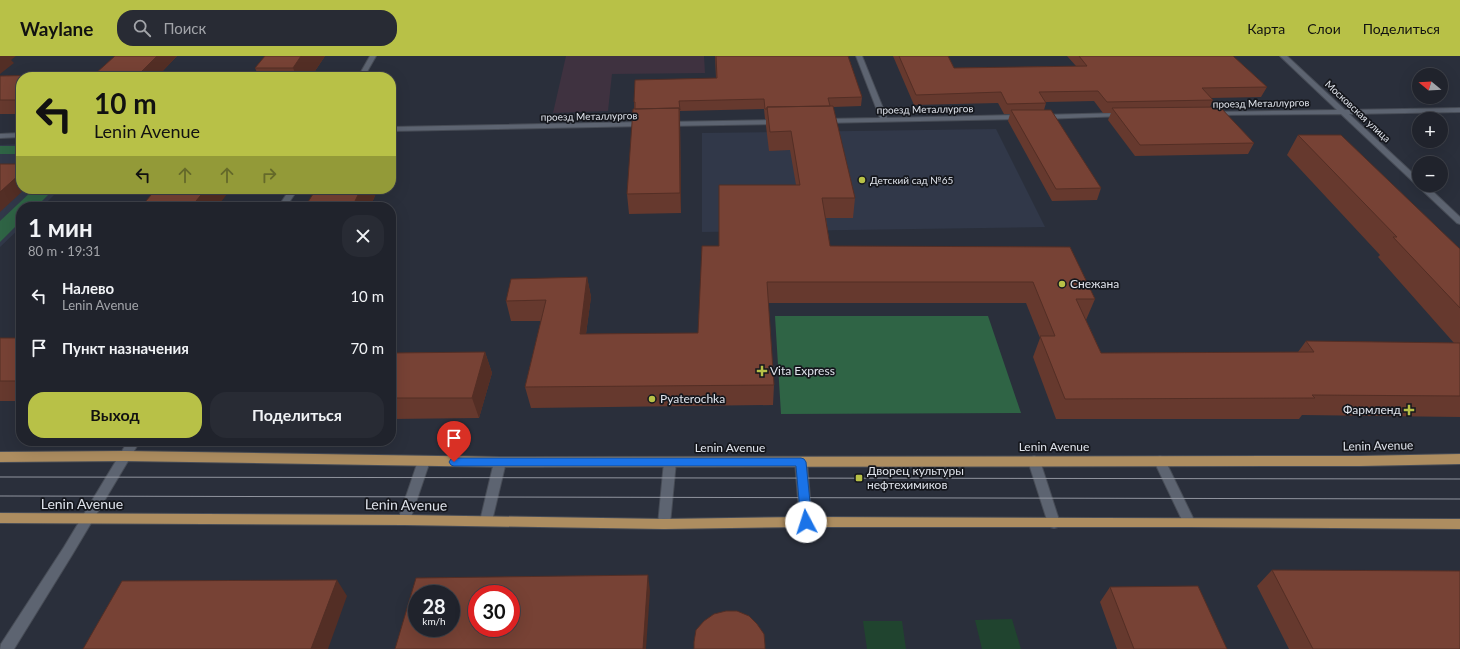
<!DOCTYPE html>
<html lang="ru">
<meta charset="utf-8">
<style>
:root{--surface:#20232c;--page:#282b34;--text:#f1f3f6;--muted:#a2a4a9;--line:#3d4048;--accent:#b8c147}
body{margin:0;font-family:Lato,sans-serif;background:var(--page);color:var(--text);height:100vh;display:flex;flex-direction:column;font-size:15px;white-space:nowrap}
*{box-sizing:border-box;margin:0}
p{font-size:13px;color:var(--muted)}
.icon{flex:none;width:22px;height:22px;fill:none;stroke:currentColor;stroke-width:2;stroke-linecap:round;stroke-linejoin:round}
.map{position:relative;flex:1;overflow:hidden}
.side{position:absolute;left:16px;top:146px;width:380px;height:244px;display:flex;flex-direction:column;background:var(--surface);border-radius:16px;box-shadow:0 4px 16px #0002,0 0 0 1px var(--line)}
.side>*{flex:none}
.banner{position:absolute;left:16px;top:16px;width:380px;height:122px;border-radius:16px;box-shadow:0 4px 16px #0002,0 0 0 1px var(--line);background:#b8c147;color:#111;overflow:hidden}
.needle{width:26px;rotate:288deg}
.controls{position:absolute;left:1412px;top:12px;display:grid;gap:8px}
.controls a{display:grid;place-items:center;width:36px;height:36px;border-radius:50%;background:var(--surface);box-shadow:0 4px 16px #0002,0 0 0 1px var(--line);font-size:20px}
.speed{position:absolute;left:408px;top:529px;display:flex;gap:8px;font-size:20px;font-weight:700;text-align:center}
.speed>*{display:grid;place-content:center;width:52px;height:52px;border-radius:50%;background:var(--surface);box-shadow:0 4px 16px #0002,0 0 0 1px var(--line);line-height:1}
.speed small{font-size:10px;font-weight:400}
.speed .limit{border:6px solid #d22;background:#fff;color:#111}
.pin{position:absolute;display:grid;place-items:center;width:34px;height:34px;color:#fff;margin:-41px -17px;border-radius:50% 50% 50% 0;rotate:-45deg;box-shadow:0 0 4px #0007}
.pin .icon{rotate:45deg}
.me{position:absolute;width:44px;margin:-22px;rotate:355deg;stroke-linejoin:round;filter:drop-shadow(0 0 3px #0008)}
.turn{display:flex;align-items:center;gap:14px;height:84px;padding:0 12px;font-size:18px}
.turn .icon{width:52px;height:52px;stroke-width:2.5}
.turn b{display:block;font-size:28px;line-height:34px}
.lanes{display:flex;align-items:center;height:38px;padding:0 12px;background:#0003;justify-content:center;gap:20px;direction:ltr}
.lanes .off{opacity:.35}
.round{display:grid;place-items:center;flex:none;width:42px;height:42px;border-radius:16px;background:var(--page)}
.summary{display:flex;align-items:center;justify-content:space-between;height:68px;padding:0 12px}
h1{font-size:24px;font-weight:700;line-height:30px}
.action{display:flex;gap:8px;margin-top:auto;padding:8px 12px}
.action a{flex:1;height:46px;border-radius:16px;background:var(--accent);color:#111;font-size:16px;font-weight:700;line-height:46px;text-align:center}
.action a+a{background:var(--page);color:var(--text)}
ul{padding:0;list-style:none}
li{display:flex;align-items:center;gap:12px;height:52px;padding:0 12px}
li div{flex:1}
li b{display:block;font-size:15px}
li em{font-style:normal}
header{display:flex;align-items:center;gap:24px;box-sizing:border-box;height:56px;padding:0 20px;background:var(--accent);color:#111}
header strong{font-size:19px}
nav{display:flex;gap:22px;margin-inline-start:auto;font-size:14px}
.search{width:280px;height:36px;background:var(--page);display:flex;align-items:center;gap:10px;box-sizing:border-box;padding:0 14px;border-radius:16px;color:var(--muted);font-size:15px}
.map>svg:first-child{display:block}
</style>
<header>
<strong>Waylane</strong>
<div class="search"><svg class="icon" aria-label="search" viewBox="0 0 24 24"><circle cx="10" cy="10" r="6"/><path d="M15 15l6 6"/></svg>Поиск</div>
<nav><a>Карта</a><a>Слои</a><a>Поделиться</a></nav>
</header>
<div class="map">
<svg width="1460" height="593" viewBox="0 0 1460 593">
<rect width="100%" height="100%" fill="#2a2f3b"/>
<path fill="#313849" d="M 996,73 L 1045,171 L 702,176 L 702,77 Z
M 21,88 L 21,133 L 60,133 L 42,151 L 21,151 L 21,171 L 0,191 L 0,89 Z"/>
<path fill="#3f3240" d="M 566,0 L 704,0 L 705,17 L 612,18 L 608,55 L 553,57 Z"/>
<path fill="#20442f" d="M 1012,563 L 1021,593 L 982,593 L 975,564 Z
M 863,565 L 902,565 L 906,593 L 867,593 Z"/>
<path fill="#2f6445" d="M 0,90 L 21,90 L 21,98 L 0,98 Z
M 34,133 L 54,133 L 36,151 L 21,151 L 21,165 L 0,186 L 0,165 Z
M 775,260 L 988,260 L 1021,357 L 781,358 Z"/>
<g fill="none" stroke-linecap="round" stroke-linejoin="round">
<g stroke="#474c56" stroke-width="2">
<path id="minor" d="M 370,0 L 376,0 L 364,21 L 358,21 Z
M 856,0 L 862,0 L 887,62 L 1022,59 L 1026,61 L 1022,63 L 821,67 L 821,63 L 824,63 L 880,62 Z
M 1280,0 L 1287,0 L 1345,54 L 1460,52 L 1460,56 L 1349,58 L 1419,123 L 1419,129 L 1426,129 L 1460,161 L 1460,168 L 1457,167 L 1341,58 L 1212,59 L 1210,58 L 1214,56 L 1337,54 Z
M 1122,57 L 1124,58 L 1124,60 L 1042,63 L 1038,61 L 1042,59 Z
M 780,64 L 784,66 L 783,68 L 666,70 L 662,68 L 666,66 Z
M 644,66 L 647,66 L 647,70 L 391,75 L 391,71 Z
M 21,77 L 21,81 L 0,82 L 0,78 Z
M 290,133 L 298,133 L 286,151 L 278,151 Z
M 128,385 L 140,385 L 72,499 L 14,593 L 0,593 L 1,588 L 64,491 Z
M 424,400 L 428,402 L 430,405 L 410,464 L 408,468 L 404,469 L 400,468 L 398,464 L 418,405 L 420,402 Z
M 1034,400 L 1038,402 L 1040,405 L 1060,467 L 1058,471 L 1054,472 L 1050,471 L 1048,467 L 1028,405 L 1030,402 Z
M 1160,400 L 1164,402 L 1195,466 L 1193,470 L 1189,471 L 1185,470 L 1183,466 L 1154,405 L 1156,402 Z
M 500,401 L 504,403 L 506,406 L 492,465 L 490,469 L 486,470 L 482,469 L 480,465 L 494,406 L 496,403 Z
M 670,401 L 674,403 L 676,406 L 670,468 L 668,472 L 664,473 L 660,472 L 658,468 L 664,406 L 666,403 Z
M 801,401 L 805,403 L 807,406 L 812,466 L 810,470 L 806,471 L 802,470 L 800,466 L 795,406 L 797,403 Z"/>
</g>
<g stroke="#474c56" stroke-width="2">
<path id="primary" d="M 124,395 L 500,401 L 1360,400 L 1460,398 L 1460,408 L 1360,410 L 500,411 L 124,405 L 0,406 L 0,396 Z
M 0,457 L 404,459 L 664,463 L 806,461 L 1460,463 L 1460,473 L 1189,471 L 806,471 L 664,473 L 404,469 L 0,467 Z"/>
</g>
<use href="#minor" fill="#5d6471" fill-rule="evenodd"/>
<use href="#primary" fill="#ad8d60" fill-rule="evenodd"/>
<path stroke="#91959f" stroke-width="1" d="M 0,421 L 1460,423
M 0,440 L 1460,443"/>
</g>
<path fill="#66392e" d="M 115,0 L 177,0 L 157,21 L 21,21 L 21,58 L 0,58 L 0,20 L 95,18 Z
M 265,0 L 325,0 L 311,21 L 259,21 L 255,12 Z
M 715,0 L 848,0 L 862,41 L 861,50 L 833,51 L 855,142 L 853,162 L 826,162 L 830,190 L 1070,191 L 1095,243 L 1086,264 L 1101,297 L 1298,296 L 1306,285 L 1454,287 L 1378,201 L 1380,199 L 1287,99 L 1298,79 L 1460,193 L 1460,361 L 1302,359 L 1299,363 L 1056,363 L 1033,301 L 1040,282 L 1026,247 L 768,247 L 774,329 L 773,349 L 531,352 L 525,331 L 541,265 L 511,265 L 506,245 L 587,221 L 591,241 L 586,278 L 698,277 L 719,190 L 796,129 L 790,94 L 769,95 L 766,70 L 766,63 L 765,63 L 764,53 L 680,55 L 681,157 L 629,158 L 627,138 L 634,53 L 634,46 L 716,22 Z
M 893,0 L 948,0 L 954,12 L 1076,10 L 1067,0 L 1233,0 L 1267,31 L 1261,41 L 1211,42 L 1213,44 L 1210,51 L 1254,87 L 1248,98 L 1135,100 L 1108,64 L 1111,57 L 1103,57 L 1094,45 L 1046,46 L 1046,47 L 1044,54 L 1101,132 L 1097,144 L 1052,145 L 1008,65 L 1010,58 L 1004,58 L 998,47 L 914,49 Z
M 378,133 L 370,151 L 311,151 L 308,146 Z
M 0,282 L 21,282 L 21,345 L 0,345 Z
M 485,296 L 492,317 L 479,362 L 391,363 L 391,297 Z
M 1272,514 L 1460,593 L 1289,593 L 1257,530 Z
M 1110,531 L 1227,593 L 1117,593 L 1100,546 Z"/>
<path fill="#532e25" d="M 0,0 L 16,0 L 11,4 L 14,7 L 0,18 Z
M 157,0 L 177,0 L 157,21 L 136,21 Z
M 301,0 L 325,0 L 311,21 L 297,21 L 293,12 Z
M 679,52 L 680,71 L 681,157 L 680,137 Z
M 391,90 L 394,100 L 391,107 Z
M 21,117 L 21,133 L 25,133 L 0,156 L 0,136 Z
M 206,133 L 231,133 L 217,151 L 191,151 Z
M 361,133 L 378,133 L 370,151 L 352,151 Z
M 587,221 L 591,241 L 583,299 L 580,278 Z
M 485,296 L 492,317 L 479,362 L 472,342 Z
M 648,519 L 650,535 L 646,593 L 643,593 Z
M 337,524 L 347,540 L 328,593 L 311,593 Z"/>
<path fill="#774235" stroke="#532e25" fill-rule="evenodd" d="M 115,0 L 157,0 L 136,21 L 21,21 L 21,44 L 0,44 L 0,20 L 95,18 Z
M 265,0 L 301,0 L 293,12 L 255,12 Z
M 716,0 L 848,0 L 862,41 L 828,42 L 830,50 L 767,51 L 767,53 L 765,53 L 764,43 L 679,45 L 680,54 L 679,52 L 635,53 L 635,46 L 634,46 L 635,24 L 717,22 Z
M 899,0 L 948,0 L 954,12 L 1087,10 L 1079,0 L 1233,0 L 1267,31 L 1202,32 L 1213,44 L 1107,46 L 1098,35 L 1039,36 L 1046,47 L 1007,48 L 1001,36 L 916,39 Z
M 833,50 L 855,142 L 822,142 L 830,190 L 1070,191 L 1095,243 L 1076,243 L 1101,297 L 1314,296 L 1306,285 L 1460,287 L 1460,340 L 1312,339 L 1315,342 L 1065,343 L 1040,280 L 1055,280 L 1033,226 L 767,226 L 774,329 L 525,331 L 546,244 L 506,245 L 511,223 L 587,221 L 580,278 L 698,277 L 702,190 L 719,190 L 719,129 L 800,129 L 791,75 L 770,76 L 767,51 Z
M 1220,51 L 1254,87 L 1140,89 L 1112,52 Z
M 679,52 L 680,137 L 627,138 L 633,53 Z
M 1011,54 L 1051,54 L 1101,132 L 1056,133 Z
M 1298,79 L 1341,79 L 1460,193 L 1460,252 L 1393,181 L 1397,181 Z
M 0,108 L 21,108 L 21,117 L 0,136 Z
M 156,133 L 206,133 L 191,151 L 141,151 Z
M 316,133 L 361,133 L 352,151 L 324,151 L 327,146 L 308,146 Z
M 0,282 L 21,282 L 21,325 L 0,325 Z
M 485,296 L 472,342 L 391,342 L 391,297 Z
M 1272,514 L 1460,515 L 1460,593 L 1313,593 Z
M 648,519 L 643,593 L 395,593 L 416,522 ZM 417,538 L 451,538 L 451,572 L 417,572 ZM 477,538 L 511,538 L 511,572 L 477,572 Z
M 337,524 L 311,593 L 83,593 L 122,525 Z
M 1198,530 L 1227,593 L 1134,593 L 1110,531 Z
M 726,555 L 737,555 L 749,560 L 757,568 L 764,578 L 765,589 L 765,593 L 694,593 L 694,586 L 696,574 L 704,565 L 714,558 Z"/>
<path fill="#1a73e8" stroke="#114b97" d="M 454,402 L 801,402 L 804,403 L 806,406 L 812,466 L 810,469 L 806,471 L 803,469 L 801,466 L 796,410 L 454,410 L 451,409 L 449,406 L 451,403 Z"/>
<g fill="#b8c147" stroke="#15171d" stroke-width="1.5">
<circle cx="862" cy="124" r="4"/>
<circle cx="1062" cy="228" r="4"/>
<path d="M760 309h4v4h4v4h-4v4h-4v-4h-4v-4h4z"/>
<circle cx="652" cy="343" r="4"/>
<path d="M1407 348h4v4h4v4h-4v4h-4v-4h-4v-4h4z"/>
<rect x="855" y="418" width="8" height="8" rx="2"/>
</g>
<g text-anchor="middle" stroke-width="3.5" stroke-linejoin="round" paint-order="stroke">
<g font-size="10" fill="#dfe3eb" stroke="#15171d">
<text transform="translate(1261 47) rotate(-1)" y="4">проезд Металлургов</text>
<text transform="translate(925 53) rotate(-1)" y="4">проезд Металлургов</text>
<text transform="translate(1358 55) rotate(43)" y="4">Московская улица</text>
<text transform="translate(589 60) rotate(-1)" y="4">проезд Металлургов</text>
</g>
<g font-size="10" fill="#dfe3eb" stroke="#15171d" text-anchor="start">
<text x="870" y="128">Детский сад №65</text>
</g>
<g font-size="12" fill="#dfe3eb" stroke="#15171d" text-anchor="start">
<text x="1070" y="232">Снежана</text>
<text x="770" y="319">Vita Express</text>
<text x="660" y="347">Pyaterochka</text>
<text x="1401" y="358" text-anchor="end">Фармленд</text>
<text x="867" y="419">Дворец культуры<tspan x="867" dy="14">нефтехимиков</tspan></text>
</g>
<g font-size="12" fill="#dfe3eb" stroke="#15171d">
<text transform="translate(1378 390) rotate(-1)" y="4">Lenin Avenue</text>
<text x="1054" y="395">Lenin Avenue</text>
<text x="730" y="396">Lenin Avenue</text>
</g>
<g font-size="14" fill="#dfe3eb" stroke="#15171d">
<text x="82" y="453">Lenin Avenue</text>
<text transform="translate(406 449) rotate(1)" y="5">Lenin Avenue</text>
</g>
</g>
</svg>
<div class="controls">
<a><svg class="needle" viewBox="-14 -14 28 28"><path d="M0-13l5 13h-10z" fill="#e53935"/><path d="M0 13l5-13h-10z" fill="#a2a4a9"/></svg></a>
<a>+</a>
<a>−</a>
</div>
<div class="speed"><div>28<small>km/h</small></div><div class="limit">30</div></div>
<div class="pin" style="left:454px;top:406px;background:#d93025"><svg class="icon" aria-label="arrive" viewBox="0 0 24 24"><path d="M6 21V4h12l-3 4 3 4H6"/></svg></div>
<svg class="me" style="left:806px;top:466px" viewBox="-20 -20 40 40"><circle r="19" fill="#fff"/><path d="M0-13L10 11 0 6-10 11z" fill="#1a73e8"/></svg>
<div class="banner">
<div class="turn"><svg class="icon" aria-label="left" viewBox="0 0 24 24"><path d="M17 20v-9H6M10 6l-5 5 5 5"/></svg><div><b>10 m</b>Lenin Avenue</div></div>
<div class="lanes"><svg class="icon" aria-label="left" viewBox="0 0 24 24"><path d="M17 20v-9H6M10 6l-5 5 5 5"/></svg><svg class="icon off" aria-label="ahead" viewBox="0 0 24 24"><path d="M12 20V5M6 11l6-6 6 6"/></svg><svg class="icon off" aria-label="ahead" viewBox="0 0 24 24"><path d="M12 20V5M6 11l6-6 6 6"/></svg><svg class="icon off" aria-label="right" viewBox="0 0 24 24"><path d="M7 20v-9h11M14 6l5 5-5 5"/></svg></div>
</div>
<section class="side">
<div class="summary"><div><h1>1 мин</h1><p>80 m · 19:31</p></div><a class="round"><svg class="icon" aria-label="close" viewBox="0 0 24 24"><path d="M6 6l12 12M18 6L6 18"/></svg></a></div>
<ul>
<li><svg class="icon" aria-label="left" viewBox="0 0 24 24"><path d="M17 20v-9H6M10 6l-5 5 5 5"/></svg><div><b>Налево</b><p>Lenin Avenue</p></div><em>10 m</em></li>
<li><svg class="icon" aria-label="arrive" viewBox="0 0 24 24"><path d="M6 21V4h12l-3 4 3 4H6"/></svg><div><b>Пункт назначения</b></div><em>70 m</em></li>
</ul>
<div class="action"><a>Выход</a><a>Поделиться</a></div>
</section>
</div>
